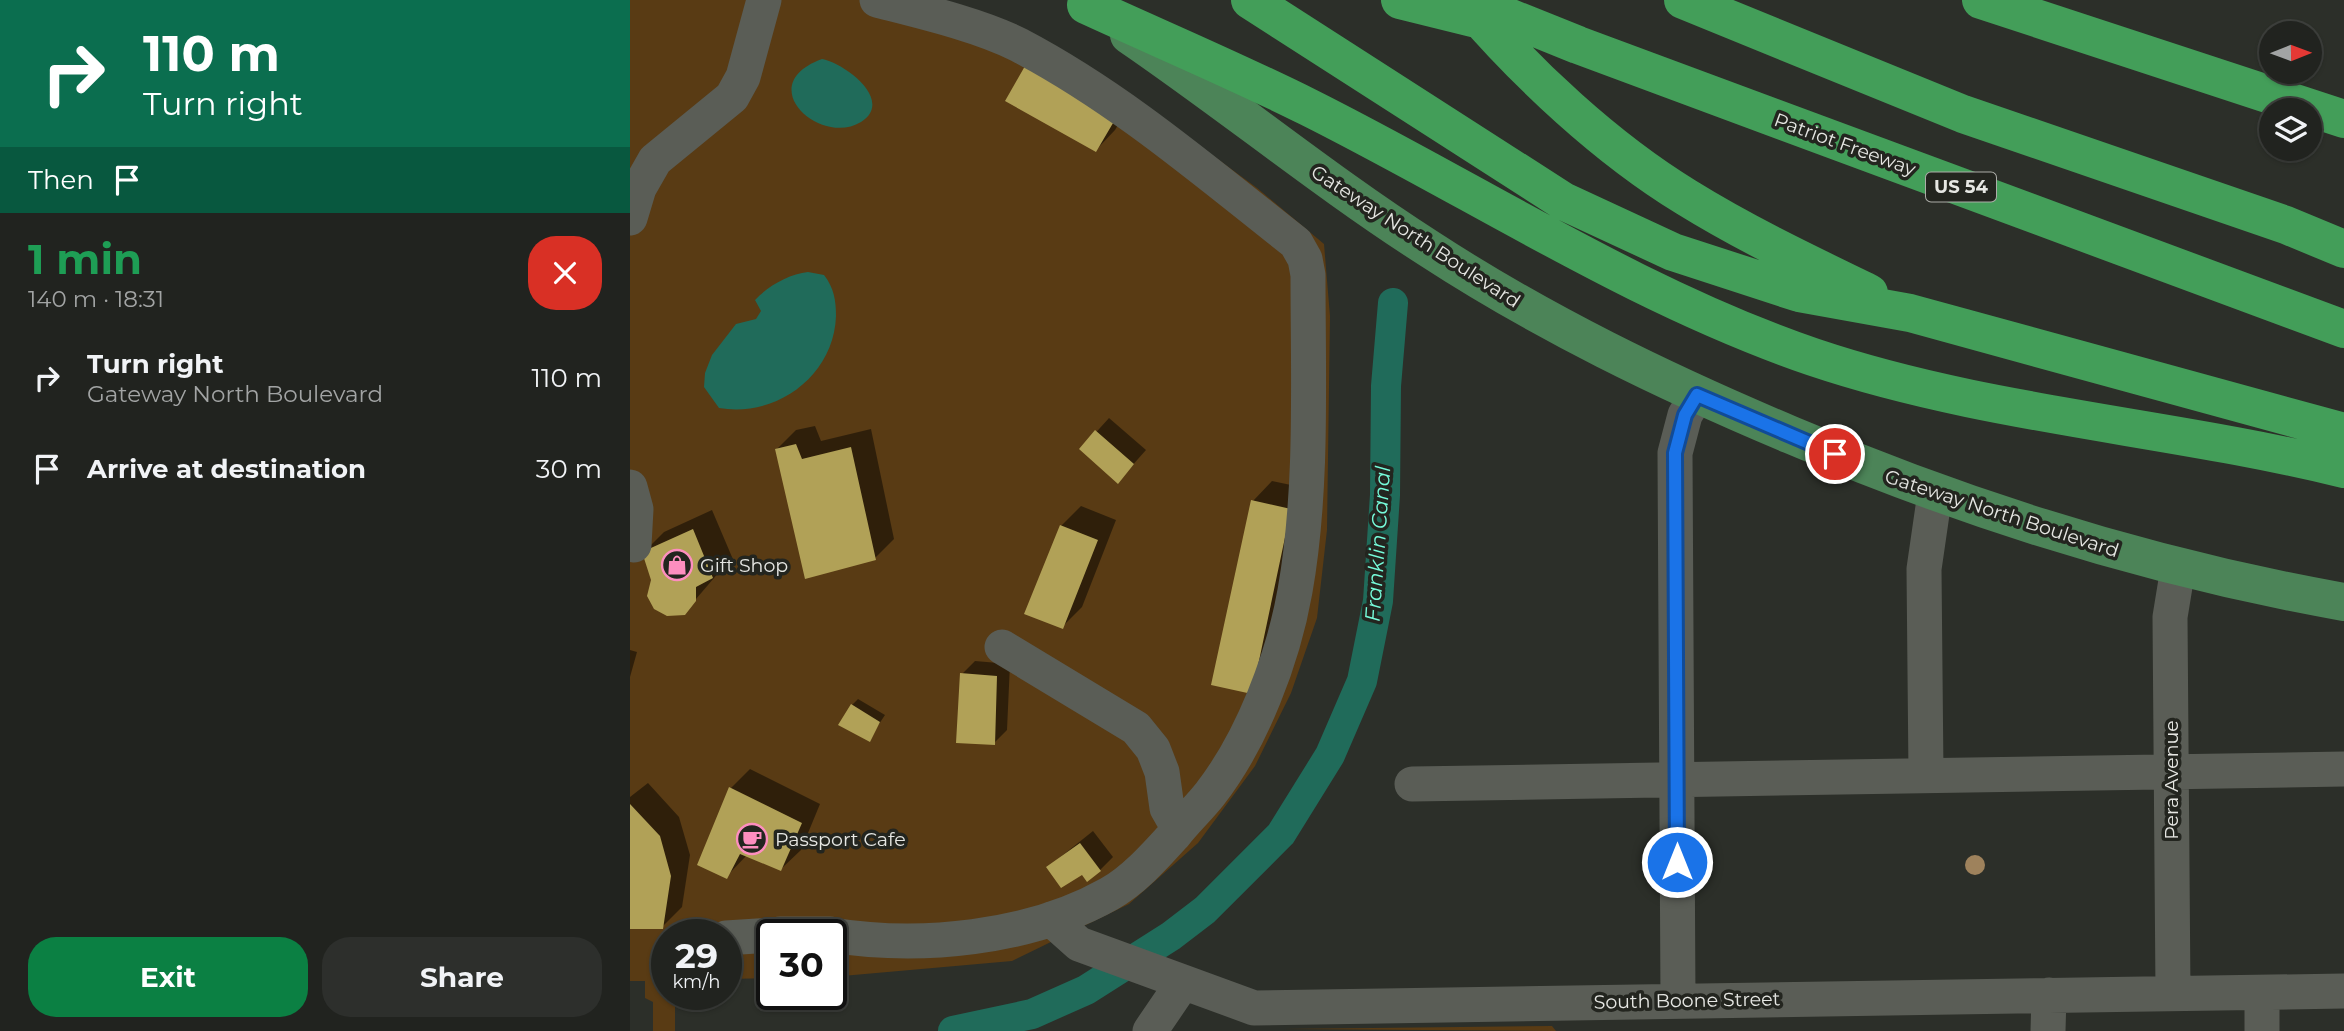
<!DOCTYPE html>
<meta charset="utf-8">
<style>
:root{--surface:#21231f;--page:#2d2f2c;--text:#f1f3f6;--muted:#a2a4a4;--line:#3e403d;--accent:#0b8043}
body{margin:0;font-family:Montserrat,sans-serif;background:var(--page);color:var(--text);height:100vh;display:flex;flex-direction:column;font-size:26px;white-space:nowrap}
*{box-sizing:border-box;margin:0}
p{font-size:23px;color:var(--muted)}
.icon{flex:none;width:38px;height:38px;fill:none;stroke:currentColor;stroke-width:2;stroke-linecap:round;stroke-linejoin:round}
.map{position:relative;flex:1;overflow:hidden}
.panel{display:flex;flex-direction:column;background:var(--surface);width:630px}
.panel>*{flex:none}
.guide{background:#0b6e4f;color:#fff;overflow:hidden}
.needle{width:46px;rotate:89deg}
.tools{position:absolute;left:1629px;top:21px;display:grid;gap:14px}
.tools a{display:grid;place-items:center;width:63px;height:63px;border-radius:50%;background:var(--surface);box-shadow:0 2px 5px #0004,0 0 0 2px var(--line);font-size:35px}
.speed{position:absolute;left:21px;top:919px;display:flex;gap:14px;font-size:35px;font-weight:700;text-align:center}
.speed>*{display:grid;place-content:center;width:91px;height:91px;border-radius:50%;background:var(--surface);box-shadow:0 2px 5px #0004,0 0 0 2px var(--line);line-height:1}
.speed small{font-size:18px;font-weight:400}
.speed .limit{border:4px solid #111;border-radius:10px;background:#fff;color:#111}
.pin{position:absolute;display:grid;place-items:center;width:60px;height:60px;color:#fff;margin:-30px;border:4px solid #fff;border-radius:50%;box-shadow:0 2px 7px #0007}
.me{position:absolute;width:77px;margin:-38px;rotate:0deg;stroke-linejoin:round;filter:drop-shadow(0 0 5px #0008)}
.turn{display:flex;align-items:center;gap:24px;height:147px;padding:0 28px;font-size:32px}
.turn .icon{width:91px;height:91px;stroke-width:2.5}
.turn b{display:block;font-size:49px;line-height:60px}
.then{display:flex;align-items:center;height:66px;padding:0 28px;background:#0003;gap:14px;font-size:26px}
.round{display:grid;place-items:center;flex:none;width:74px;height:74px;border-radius:28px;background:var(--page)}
.summary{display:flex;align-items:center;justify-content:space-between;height:119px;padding:0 28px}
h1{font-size:42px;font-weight:700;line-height:52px;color:#1e9e55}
.cta{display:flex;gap:14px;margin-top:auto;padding:14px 28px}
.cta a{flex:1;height:80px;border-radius:28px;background:var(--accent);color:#fff;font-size:28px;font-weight:700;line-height:80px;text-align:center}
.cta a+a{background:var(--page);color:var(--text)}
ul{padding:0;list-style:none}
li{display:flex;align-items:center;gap:21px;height:91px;padding:0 28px}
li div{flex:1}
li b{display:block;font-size:26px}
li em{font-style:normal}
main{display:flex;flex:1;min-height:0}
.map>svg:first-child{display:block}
</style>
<main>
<section class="panel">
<div class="guide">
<div class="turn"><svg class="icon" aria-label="right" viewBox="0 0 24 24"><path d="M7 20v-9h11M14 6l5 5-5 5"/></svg><div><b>110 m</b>Turn right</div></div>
<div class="then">Then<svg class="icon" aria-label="arrive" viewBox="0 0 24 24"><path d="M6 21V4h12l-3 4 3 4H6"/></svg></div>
</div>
<div class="summary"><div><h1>1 min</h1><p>140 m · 18:31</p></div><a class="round" style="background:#d93025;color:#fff"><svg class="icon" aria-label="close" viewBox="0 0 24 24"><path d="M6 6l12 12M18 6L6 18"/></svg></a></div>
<ul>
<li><svg class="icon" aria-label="right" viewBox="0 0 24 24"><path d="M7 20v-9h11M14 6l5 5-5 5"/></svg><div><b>Turn right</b><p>Gateway North Boulevard</p></div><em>110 m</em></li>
<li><svg class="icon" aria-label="arrive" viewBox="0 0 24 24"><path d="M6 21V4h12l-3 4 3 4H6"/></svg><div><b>Arrive at destination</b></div><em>30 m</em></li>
</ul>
<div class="cta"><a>Exit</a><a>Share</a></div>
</section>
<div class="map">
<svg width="1714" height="1031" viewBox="0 0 1714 1031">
<rect width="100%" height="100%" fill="#2c2f29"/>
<path fill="#593b14" d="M 0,0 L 310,0 L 495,91 L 627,188 L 694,244 L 700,316 L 697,530 L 687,618 L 661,693 L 625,766 L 568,843 L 499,904 L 382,961 L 201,977 L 201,934 L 142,934 L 142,978 L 96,979 L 96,934 L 37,934 L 37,994 L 55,994 L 45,1000 L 45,1031 L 23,1031 L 23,1002 L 15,998 L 15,981 L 0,981 Z
M 922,1026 L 926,1031 L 653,1029 Z"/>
<path fill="#206b5a" d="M 192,59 C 214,63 265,100 231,122 C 191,147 121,85 192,59 Z
M 178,272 L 194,275 C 204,288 206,300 206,316 C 204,376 146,418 89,408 L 74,387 L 75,373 L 82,355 L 106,324 L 126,319 L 131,311 L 125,300 C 138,286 159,274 178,272 Z"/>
<path fill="#0007" d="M 504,98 L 485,130 L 466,150 L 377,100 Z
M 479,418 L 516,450 L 500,468 L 451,449 Z
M 185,426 L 191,441 L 241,429 L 264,539 L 245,558 L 147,449 L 166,430 Z
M 642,481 L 680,489 L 621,692 L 623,501 Z
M 451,506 L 486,520 L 452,607 L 432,627 L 431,526 Z
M 82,510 L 102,557 L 54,613 L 23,580 L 14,552 L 34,532 Z
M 0,650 L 7,652 L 0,677 Z
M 345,661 L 380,664 L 377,730 L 364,743 L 332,674 Z
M 228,699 L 255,715 L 239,739 L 222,705 Z
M 120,769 L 190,804 L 171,850 L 151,869 L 117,855 L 96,877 L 101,788 Z
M 18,783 L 49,817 L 60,855 L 52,907 L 32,927 L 0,927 L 0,797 Z
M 463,831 L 483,857 L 470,870 L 453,873 L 418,867 Z"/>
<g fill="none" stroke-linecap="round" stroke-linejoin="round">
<path stroke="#206b5a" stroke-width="30" d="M 323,1031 L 402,1014 L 456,990 L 541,936 L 575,910 L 651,834 L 700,755 L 732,681 L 748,601 L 755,495 L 756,386 L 763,303"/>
</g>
<path fill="#b1a157" d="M 395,66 L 486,118 L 466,152 L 375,101 Z
M 465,430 L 504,464 L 488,484 L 449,449 Z
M 166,444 L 172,459 L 221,447 L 246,560 L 175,579 L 145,449 Z
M 621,500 L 661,509 L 622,694 L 581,685 Z
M 430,525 L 468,540 L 433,629 L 394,614 Z
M 63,529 L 83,578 L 66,587 L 66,601 L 55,615 L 37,616 L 24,609 L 17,596 L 21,580 L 12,552 Z
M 330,673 L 367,676 L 365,745 L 326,743 Z
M 221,704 L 250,722 L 240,742 L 208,725 Z
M 99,787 L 172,823 L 151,871 L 110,854 L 97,879 L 67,865 Z
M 0,804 L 30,836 L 41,876 L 33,929 L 0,929 Z
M 450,843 L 471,871 L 457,882 L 452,875 L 431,888 L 416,867 Z"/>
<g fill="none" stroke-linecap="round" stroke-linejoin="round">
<path stroke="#5a5d56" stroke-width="35" d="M 0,218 L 9,188 L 25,160 L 102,97 L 113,77 L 134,0
M 0,487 L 6,509 L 4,545
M 372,647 L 506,728 L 523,749 L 532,772 L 537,808 L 549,829
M 1296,774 L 1294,569 L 1305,493
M 782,784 L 1714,769
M 421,919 L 449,944 L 624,1008 L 1714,991
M 150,934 L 200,934
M 201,935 C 290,949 399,939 479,894 C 504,880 526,855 545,834 C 556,820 569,808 580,794 C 622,740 653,659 665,591 C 683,490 678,378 678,275 L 675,259 L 666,243 C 577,173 490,98 389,45 C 350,25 290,11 247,0
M 96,938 L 142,935
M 1543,993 L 1540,617 L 1548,568
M 1632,993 L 1632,1031
M 1048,1000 L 1045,453 L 1055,415 L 1067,395
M 520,1031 L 552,984
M 1418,1031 L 1419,995"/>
<path stroke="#4c8458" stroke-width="38" d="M 499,35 C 600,104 695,182 798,248 C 913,323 1035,382 1161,435 C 1340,511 1522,568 1714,602"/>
<path stroke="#439e59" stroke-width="38" d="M 620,0 L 933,201 L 1043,252 L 1169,293 L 1280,313 L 1714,432
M 770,0 L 863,23
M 836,0 L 948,45 L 1714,329
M 1053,0 L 1333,114 L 1656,225 L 1714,249
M 1351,0 L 1714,119
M 837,4 C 898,75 976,148 1056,197 C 1114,233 1177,263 1239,293
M 456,5 C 530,39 606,71 678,107 C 846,191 1005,296 1183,357 C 1355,415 1539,426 1714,469"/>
</g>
<circle fill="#9e825c" cx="1345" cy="865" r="10"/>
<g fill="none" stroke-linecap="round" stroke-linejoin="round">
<g stroke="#114b97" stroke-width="18">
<path id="route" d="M 1047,862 L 1045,453 L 1055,415 L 1067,395 L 1205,454"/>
</g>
<use href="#route" stroke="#1a73e8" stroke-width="12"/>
</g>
<defs>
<g id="shop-ring" transform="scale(1.575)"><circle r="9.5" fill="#23251f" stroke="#fd8ebf" stroke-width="1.5"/><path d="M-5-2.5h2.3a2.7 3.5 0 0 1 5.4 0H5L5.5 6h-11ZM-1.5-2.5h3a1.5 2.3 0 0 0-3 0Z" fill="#fd8ebf"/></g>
<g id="cafe-ring" transform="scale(1.575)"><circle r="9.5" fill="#23251f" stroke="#fd8ebf" stroke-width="1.5"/><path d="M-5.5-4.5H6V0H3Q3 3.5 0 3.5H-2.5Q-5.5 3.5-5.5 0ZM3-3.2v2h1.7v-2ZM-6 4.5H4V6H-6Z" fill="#fd8ebf"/></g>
</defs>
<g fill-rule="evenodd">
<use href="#shop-ring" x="47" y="565"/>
<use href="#cafe-ring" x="122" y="839"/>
</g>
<g text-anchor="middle" stroke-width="7" stroke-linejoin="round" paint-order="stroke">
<rect fill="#23251f" stroke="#acada8" stroke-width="2" x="1296" y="172.5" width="70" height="29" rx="5"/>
<g font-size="18" font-weight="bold" fill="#e6e7e3">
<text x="1331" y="193">US 54</text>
</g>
<g font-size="19" fill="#e6e7e3" stroke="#23251f">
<text transform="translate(1215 144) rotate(20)" y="7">Patriot Freeway</text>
<text transform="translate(786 236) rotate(33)" y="7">Gateway North Boulevard</text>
<text transform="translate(1372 513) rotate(18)" y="7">Gateway North Boulevard</text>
<text transform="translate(1541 780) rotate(-90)" y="7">Pera Avenue</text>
<text transform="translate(1057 1000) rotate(-1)" y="7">South Boone Street</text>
</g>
<g font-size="19" fill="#e6e7e3" stroke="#23251f" text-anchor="start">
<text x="70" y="572">Gift Shop</text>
<text x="145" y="846">Passport Cafe</text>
</g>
<g font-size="21" font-style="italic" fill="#76fbda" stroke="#23251f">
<text transform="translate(748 544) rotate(-86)" y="7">Franklin Canal</text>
</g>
</g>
</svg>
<div class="tools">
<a><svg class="needle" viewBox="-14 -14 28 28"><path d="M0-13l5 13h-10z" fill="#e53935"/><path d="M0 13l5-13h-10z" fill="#a2a4a4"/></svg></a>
<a><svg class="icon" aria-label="layers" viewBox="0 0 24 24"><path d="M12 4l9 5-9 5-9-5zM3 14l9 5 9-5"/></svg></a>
</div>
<div class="speed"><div>29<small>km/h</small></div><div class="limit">30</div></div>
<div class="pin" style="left:1205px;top:454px;background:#d93025"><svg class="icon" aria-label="arrive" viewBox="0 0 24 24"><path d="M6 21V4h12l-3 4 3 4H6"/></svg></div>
<svg class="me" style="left:1047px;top:862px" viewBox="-20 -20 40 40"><circle r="17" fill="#1a73e8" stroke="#fff" stroke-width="3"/><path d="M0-11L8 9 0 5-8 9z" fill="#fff"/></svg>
</div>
</main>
